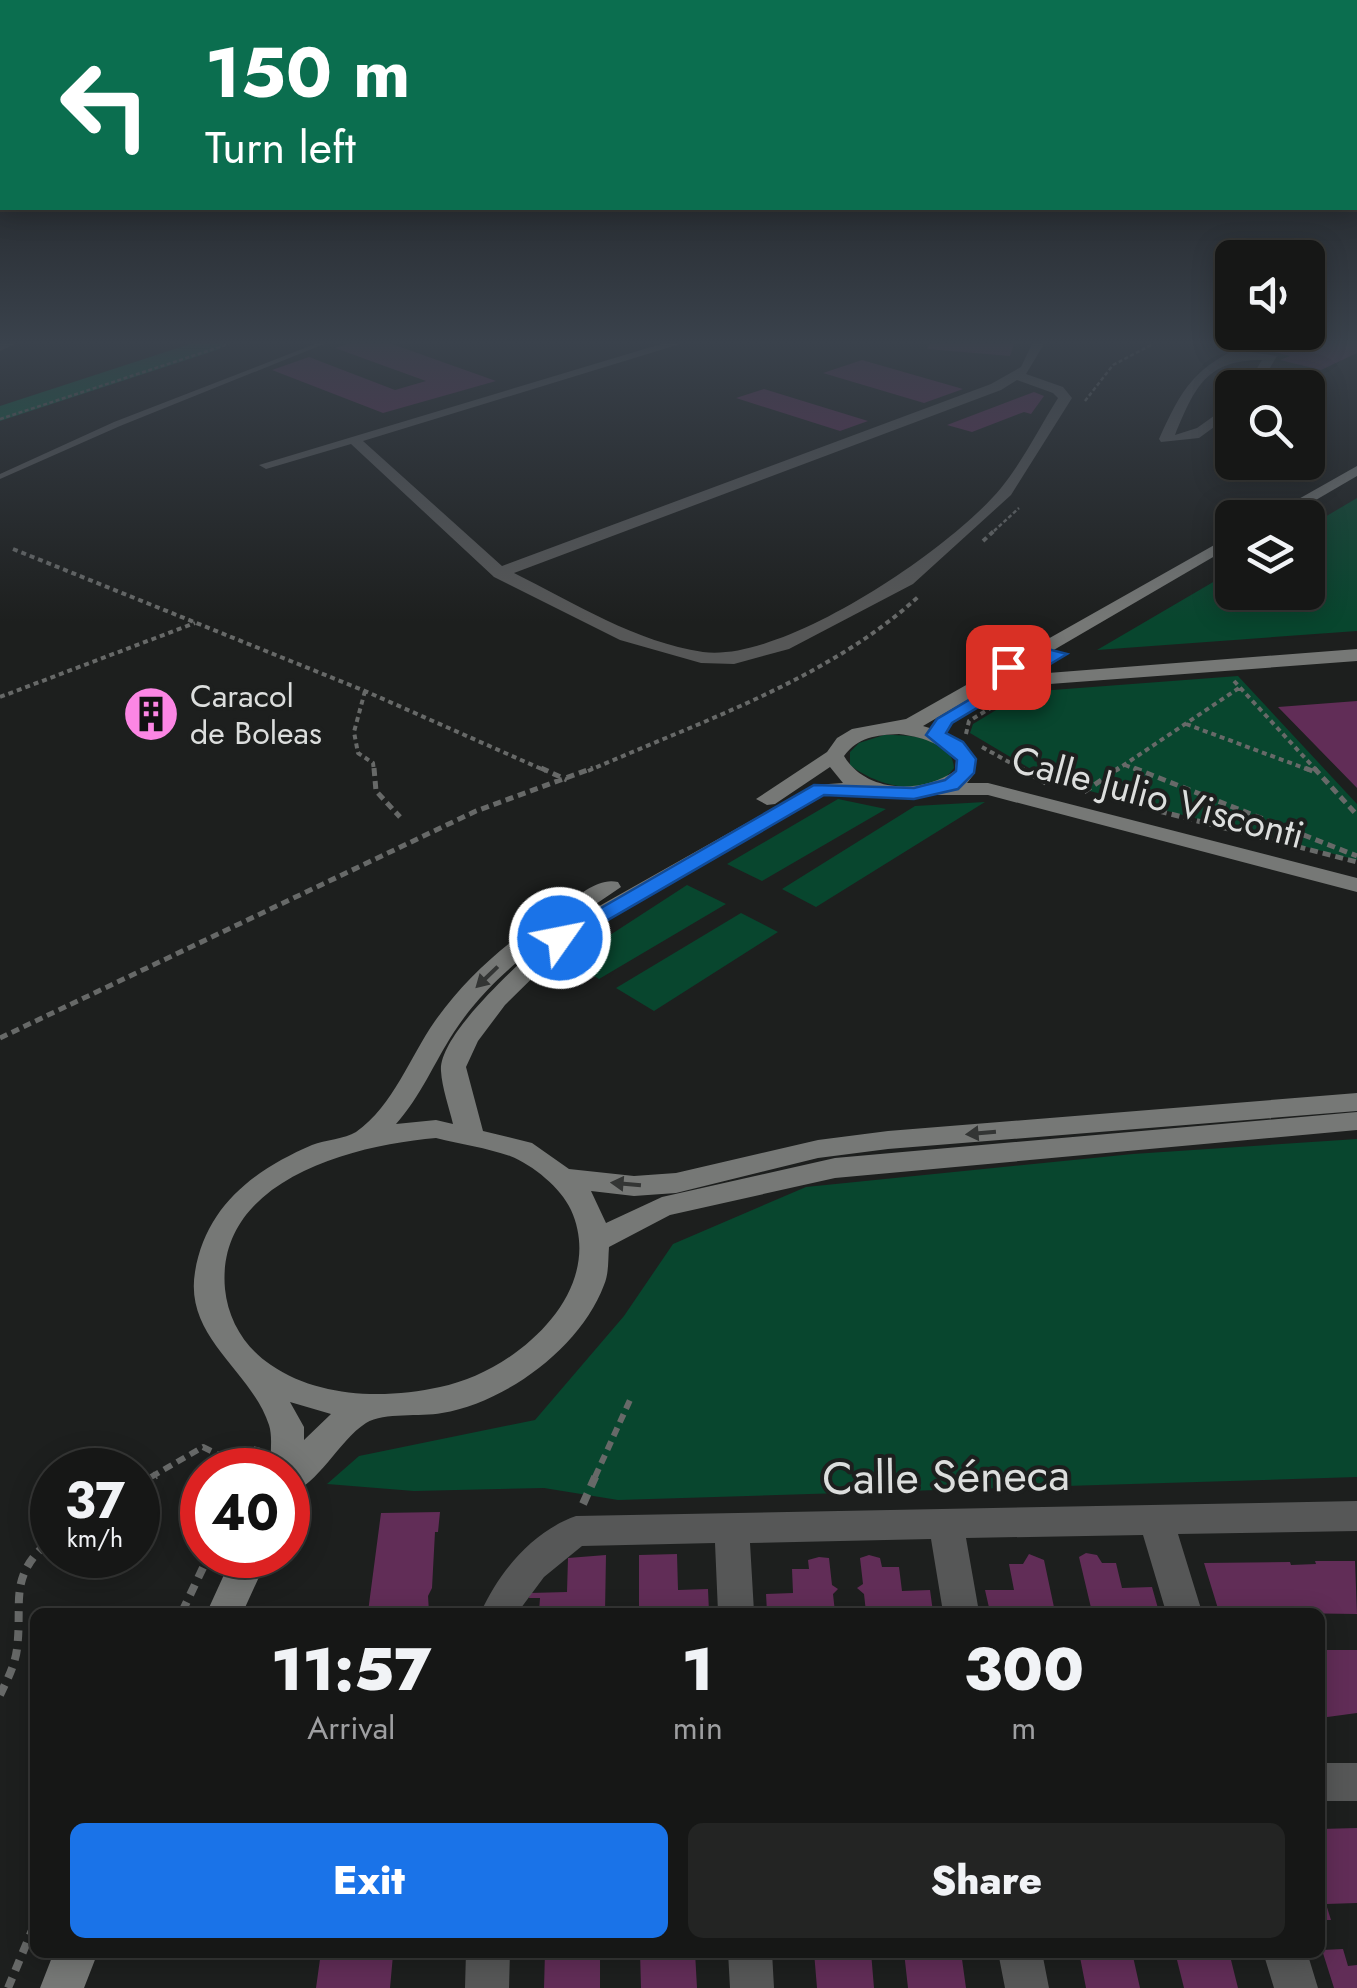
<!DOCTYPE html>
<meta charset="utf-8">
<style>
:root{--surface:#161716;--page:#232423;--text:#f1f3f6;--muted:#9e9fa1;--line:#353635;--accent:#1a73e8}
body{margin:0;font-family:Jost,sans-serif;background:var(--page);color:var(--text);height:100vh;display:flex;flex-direction:column;font-size:38px;white-space:nowrap}
*{box-sizing:border-box;margin:0}
p{font-size:32px;color:var(--muted)}
.icon{flex:none;width:55px;height:55px;fill:none;stroke:currentColor;stroke-width:2;stroke-linecap:round;stroke-linejoin:round}
.map{position:relative;flex:1;overflow:hidden}
.details{position:absolute;left:30px;top:1608px;width:1295px;height:350px;display:flex;flex-direction:column;background:var(--surface);border-radius:15px;box-shadow:0 5px 25px #0003,0 0 0 2px var(--line)}
.details>*{flex:none}
.banner{position:absolute;left:0px;top:0px;width:1358px;height:210px;box-shadow:0 5px 25px #0003,0 0 0 2px var(--line);background:#0b6e4f;color:#fff;overflow:hidden}
.buttons{position:absolute;left:1215px;top:240px;display:grid;gap:20px}
.buttons a{display:grid;place-items:center;width:110px;height:110px;border-radius:15px;background:var(--surface);box-shadow:0 5px 25px #0003,0 0 0 2px var(--line);font-size:50px}
.speed{position:absolute;left:30px;top:1448px;display:flex;gap:20px;font-size:50px;font-weight:700;text-align:center}
.speed>*{display:grid;place-content:center;width:130px;height:130px;border-radius:50%;background:var(--surface);box-shadow:0 5px 25px #0003,0 0 0 2px var(--line);line-height:1}
.speed small{font-size:25px;font-weight:400}
.speed .limit{border:15px solid #d22;background:#fff;color:#111}
.pin{position:absolute;display:grid;place-items:center;width:85px;height:85px;color:#fff;margin:-42px;border-radius:20px;box-shadow:0 5px 15px #0006}
.me{position:absolute;width:110px;margin:-55px;rotate:57deg;stroke-linejoin:round;filter:drop-shadow(0 0 8px #0008)}
.turn{display:flex;align-items:center;gap:35px;height:210px;padding:0 40px;font-size:45px}
.turn .icon{width:130px;height:130px;stroke-width:2.5}
.turn b{display:block;font-size:70px;line-height:85px}
.eta{display:flex;justify-content:space-evenly;align-items:center;height:170px;text-align:center}
.eta b{font-size:60px;font-weight:800;line-height:70px}
.action{display:flex;gap:20px;margin-top:auto;padding:20px 40px}
.action a{flex:1;height:115px;border-radius:15px;background:var(--accent);color:#fff;font-size:40px;font-weight:800;line-height:115px;text-align:center}
.action a+a{background:var(--page);color:var(--text)}
.map>svg:first-child{display:block}
</style>
<div class="map">
<svg width="1357" height="1988" viewBox="0 0 1357 1988">
<rect width="100%" height="100%" fill="#1d1f1e"/>
<path fill="#08462e" d="M 1357,498 L 1357,631 L 1097,650 L 1232,571 L 1232,592 L 1308,592 L 1308,527 Z
M 1238,676 L 1357,804 L 1357,860 L 1051,781 L 970,733 L 973,724 L 1026,692 Z
M 884,735 C 908,735 952,736 954,768 C 931,801 876,786 850,765 L 850,752 L 859,743 Z
M 838,799 L 886,809 L 762,881 L 727,864 Z
M 985,802 L 816,907 L 782,889 L 915,806 Z
M 687,885 L 726,904 L 599,979 L 570,961 Z
M 741,913 L 778,932 L 654,1011 L 616,988 Z
M 1357,1139 L 1357,1477 L 618,1500 L 544,1488 L 414,1491 L 327,1484 L 359,1456 L 535,1420 L 624,1316 L 673,1244 L 806,1187 L 1133,1154 Z"/>
<g fill="none" stroke-linecap="round" stroke-linejoin="round">
<path fill="#066241" fill-rule="evenodd" d="M 190,344 L 223,344 L 220,349 L 0,421 L 0,406 Z"/>
</g>
<path fill="#612d57" d="M 347,344 L 392,344 L 496,381 L 383,413 L 272,370 L 309,357 L 395,390 L 426,381 L 335,348 Z
M 929,344 L 1014,344 L 1010,356 L 927,349 Z
M 1294,344 L 1357,344 L 1357,353 L 1321,370 L 1280,360 L 1290,356 L 1275,352 Z
M 862,360 L 963,389 L 924,403 L 823,373 Z
M 764,389 L 868,421 L 840,431 L 736,398 Z
M 1034,392 L 1044,396 L 1031,414 L 1024,412 L 972,432 L 947,425 Z
M 1357,701 L 1357,788 L 1278,707 Z
M 440,1512 L 438,1532 L 435,1532 L 432,1588 L 428,1596 L 429,1612 L 368,1612 L 381,1513 Z
M 1086,1553 L 1097,1555 L 1102,1563 L 1116,1563 L 1122,1588 L 1152,1587 L 1159,1612 L 1092,1612 L 1079,1557 Z
M 677,1554 L 678,1590 L 708,1589 L 709,1612 L 639,1612 L 639,1555 Z
M 1029,1554 L 1044,1560 L 1055,1612 L 990,1612 L 985,1590 L 1014,1590 L 1009,1564 L 1023,1564 Z
M 606,1555 L 605,1612 L 539,1612 L 540,1598 L 529,1598 L 530,1593 L 567,1592 L 568,1558 Z
M 869,1555 L 880,1558 L 882,1567 L 899,1567 L 902,1591 L 930,1590 L 933,1612 L 866,1612 L 864,1594 L 857,1588 L 863,1584 L 860,1558 Z
M 819,1557 L 829,1558 L 832,1585 L 838,1589 L 833,1594 L 835,1612 L 767,1612 L 766,1594 L 793,1593 L 792,1569 L 809,1569 L 808,1560 Z
M 1315,1561 L 1355,1561 L 1357,1614 L 1219,1612 L 1204,1563 L 1290,1562 L 1291,1565 L 1316,1564 Z
M 1320,1650 L 1357,1650 L 1357,1713 L 1320,1718 Z
M 1357,1828 L 1357,1903 L 1326,1904 L 1331,1920 L 1320,1920 L 1320,1829 Z
M 1343,1949 L 1348,1966 L 1357,1965 L 1357,1988 L 1334,1988 L 1322,1950 Z
M 321,1952 L 390,1952 L 393,1955 L 390,1988 L 316,1988 Z
M 545,1952 L 600,1952 L 600,1988 L 544,1988 Z
M 640,1952 L 695,1952 L 697,1988 L 641,1988 Z
M 814,1952 L 871,1952 L 874,1988 L 817,1988 Z
M 904,1952 L 961,1952 L 966,1988 L 908,1988 Z
M 1079,1952 L 1132,1952 L 1140,1988 L 1086,1988 Z
M 1175,1952 L 1229,1952 L 1238,1988 L 1184,1988 Z"/>
<g fill="none" stroke-linecap="round" stroke-linejoin="round">
<path stroke="#676968" stroke-width="2.5" stroke-dasharray="4 2.5" stroke-linecap="butt" d="M 1085,401 L 1113,365 L 1153,344
M 0,419 L 229,344
M 994,531 L 1019,508"/>
<path stroke="#676968" stroke-width="4" stroke-dasharray="5 4" stroke-linecap="butt" d="M 983,541 L 996,529
M 13,549 L 365,691 L 546,771
M 1234,681 L 1317,771
M 365,691 L 354,732 L 358,753 L 373,763 L 374,771
M 0,697 L 195,623
M 1186,724 L 1312,771
M 966,734 L 969,721 L 1007,698
M 982,747 L 1025,771
M 1125,765 L 1140,771
M 588,771 C 699,722 827,680 918,597
M 1115,771 L 1239,688"/>
<path stroke="#676968" stroke-width="5" stroke-dasharray="8 5" stroke-linecap="butt" d="M 374,768 L 376,791 L 400,817
M 541,768 L 567,780
M 1020,768 L 1046,783
M 1134,768 L 1357,856
M 1305,768 L 1315,772
M 1314,768 L 1357,815
M 1084,792 L 1119,768
M 1159,811 L 1357,862
M 0,1038 L 476,811 L 593,768"/>
<path stroke="#676968" stroke-width="6" stroke-dasharray="9 6" stroke-linecap="butt" d="M 251,1470 L 257,1447
M 151,1477 L 203,1447 L 250,1470
M 595,1477 L 630,1400"/>
<path stroke="#676968" stroke-width="8" stroke-dasharray="11 8" stroke-linecap="butt" d="M 138,1485 L 156,1475
M 583,1504 L 596,1475
M 182,1612 L 209,1555
M 0,1695 C 7,1680 15,1665 17,1649 C 23,1599 7,1576 52,1539
M 8,1988 L 35,1923"/>
<path fill="#565757" fill-rule="evenodd" d="M 315,344 L 324,344 L 120,426 L 0,479 L 0,474 L 114,422 Z"/>
<path fill="#565757" fill-rule="evenodd" d="M 0,344 L 15,344 L 0,351 Z
M 661,344 L 680,344 L 363,441 L 502,566 L 991,384 L 1021,367 L 1032,344 L 1044,344 L 1026,374 L 1063,387 L 1072,398 L 1011,495 L 913,584 L 789,649 L 734,664 L 701,663 L 620,640 L 494,577 L 351,444 L 266,469 L 259,465 ZM 1017,380 L 1053,393 L 1058,398 C 1039,428 1023,461 1001,488 C 951,549 783,663 703,652 C 636,642 574,603 514,573 L 1001,390 Z
M 1248,344 L 1264,344 L 1250,352 L 1277,356 L 1258,388 L 1245,388 L 1262,360 C 1206,360 1195,387 1175,435 L 1197,428 L 1232,403 L 1232,414 L 1199,438 L 1161,442 L 1159,439 C 1182,388 1195,366 1248,344 Z
M 1357,1501 L 1357,1531 L 1178,1534 L 1202,1612 L 1166,1612 L 1143,1535 L 966,1538 L 979,1612 L 943,1612 L 931,1539 L 750,1543 L 754,1612 L 718,1612 L 715,1543 L 582,1546 L 544,1577 L 518,1612 L 481,1612 C 499,1572 533,1531 576,1516 Z
M 1320,1763 L 1357,1763 L 1357,1801 L 1320,1801 Z
M 466,1952 L 510,1952 L 509,1988 L 465,1988 Z
M 728,1952 L 772,1952 L 774,1988 L 730,1988 Z
M 998,1952 L 1042,1952 L 1049,1988 L 1005,1988 Z
M 1263,1952 L 1307,1952 L 1318,1988 L 1274,1988 Z"/>
<path fill="#767876" fill-rule="evenodd" d="M 1357,466 L 1357,476 L 1285,518 L 1265,518 Z
M 1232,535 L 1232,546 L 1009,676 L 1357,649 L 1357,661 L 1011,687 L 1004,685 L 1003,679 L 923,726 L 946,733 L 973,755 L 975,773 L 967,783 L 988,783 L 1357,878 L 1357,892 L 988,795 L 825,795 L 568,943 L 505,1005 L 478,1041 L 466,1067 L 483,1131 L 532,1143 L 569,1169 L 634,1176 L 676,1173 L 818,1140 L 888,1131 L 1357,1093 L 1357,1111 L 888,1149 L 818,1158 L 676,1193 L 634,1196 L 591,1191 L 606,1223 L 662,1197 L 835,1158 L 1357,1112 L 1357,1130 L 835,1178 L 670,1215 L 609,1247 C 608,1259 609,1274 604,1285 C 581,1347 507,1402 442,1413 C 420,1417 385,1412 366,1423 C 338,1441 319,1485 288,1494 L 288,1470 L 270,1470 C 270,1456 273,1437 269,1425 C 251,1370 184,1338 195,1272 C 206,1206 254,1170 312,1145 C 325,1140 345,1139 356,1132 C 394,1105 409,1058 435,1021 C 469,973 514,936 564,905 C 580,895 599,877 618,882 L 621,887 L 562,927 L 814,785 L 843,783 L 830,767 L 775,804 L 767,805 L 756,799 L 827,752 L 837,738 L 852,729 L 906,719 ZM 899,734 C 921,737 940,742 956,760 L 955,771 C 921,794 866,793 844,756 C 858,737 876,735 899,734 ZM 546,939 C 520,963 438,1035 441,1071 C 442,1088 449,1107 453,1124 L 436,1120 L 396,1124 C 421,1096 434,1063 454,1032 C 478,995 511,965 546,939 ZM 436,1138 C 460,1144 487,1148 510,1156 C 533,1165 561,1188 571,1210 C 608,1292 515,1372 440,1387 C 385,1399 319,1398 271,1365 C 245,1348 228,1320 225,1289 C 215,1180 353,1145 436,1138 ZM 290,1402 L 331,1414 L 304,1440 L 304,1427 Z
M 233,1555 L 269,1555 L 243,1612 L 207,1612 Z
M 54,1952 L 98,1952 L 84,1988 L 40,1988 Z"/>
</g>
<defs><path id="oneway-solid" d="M-6-.8H1V-3.2L6.5 0L1 3.2V.8H-6Z" transform="scale(2.5)"/></defs>
<g fill="#333534">
<use href="#oneway-solid" transform="translate(487 977) rotate(136)"/>
<use href="#oneway-solid" transform="translate(981 1133) rotate(175)"/>
<use href="#oneway-solid" transform="translate(626 1184) rotate(-175)"/>
</g>
<linearGradient id="sky" x2="0" y2="1"><stop stop-color="#101110"/><stop offset="0.55" stop-color="#3a424c"/><stop offset="1" stop-color="#3a424c" stop-opacity="0"/></linearGradient>
<rect width="1357" height="622" fill="url(#sky)"/>
<path fill="#1a73e8" stroke="#114b97" stroke-width="2.5" d="M 1036,646 L 1067,654 L 952,723 L 946,733 L 963,742 L 976,759 L 974,773 L 958,789 L 914,799 L 824,795 L 568,943 L 560,945 L 549,938 L 814,785 L 914,788 L 945,780 L 956,771 L 957,760 L 926,735 L 937,719 L 1041,657 L 1008,672 L 1000,667 Z"/>
<defs>
<g id="building-disc" transform="scale(2.875)"><circle r="9.5" fill="#fc86e4" stroke="#1d1f1e"/><path d="M-4-6H4V6H1V3H-1V6H-4ZM-2.5-4.3h1.7v1.8h-1.7ZM.8-4.3h1.7v1.8H.8ZM-2.5-1h1.7V.8h-1.7ZM.8-1h1.7V.8H.8Z" fill="#111"/></g>
</defs>
<g fill-rule="evenodd">
<use href="#building-disc" x="151" y="714"/>
</g>
<g text-anchor="middle" stroke-width="8" stroke-linejoin="round" paint-order="stroke">
<g font-size="32" fill="#dcdedd" stroke="#1d1f1e" text-anchor="start">
<text x="190" y="707">Caracol<tspan x="190" dy="37">de Boleas</tspan></text>
</g>
<g font-size="38" fill="#dcdedd" stroke="#1d1f1e">
<text transform="translate(1158 797) rotate(15)" y="13">Calle Julio Visconti</text>
</g>
<g font-size="45" fill="#dcdedd" stroke="#1d1f1e">
<text transform="translate(946 1476) rotate(-1)" y="16">Calle Séneca</text>
</g>
</g>
</svg>
<div class="buttons">
<a><svg class="icon" aria-label="sound" viewBox="0 0 24 24"><path d="M4 9h4l5-4v14l-5-4H4zM17 9q2 3 0 6"/></svg></a>
<a><svg class="icon" aria-label="search" viewBox="0 0 24 24"><circle cx="10" cy="10" r="6"/><path d="M15 15l6 6"/></svg></a>
<a><svg class="icon" aria-label="layers" viewBox="0 0 24 24"><path d="M12 4l9 5-9 5-9-5zM3 14l9 5 9-5"/></svg></a>
</div>
<div class="speed"><div>37<small>km/h</small></div><div class="limit">40</div></div>
<div class="pin" style="left:1008px;top:667px;background:#d93025"><svg class="icon" aria-label="arrive" viewBox="0 0 24 24"><path d="M6 21V4h12l-3 4 3 4H6"/></svg></div>
<svg class="me" style="left:560px;top:938px" viewBox="-20 -20 40 40"><circle r="17" fill="#1a73e8" stroke="#fff" stroke-width="3"/><path d="M0-11L8 9 0 5-8 9z" fill="#fff"/></svg>
<div class="banner">
<div class="turn"><svg class="icon" aria-label="left" viewBox="0 0 24 24"><path d="M17 20v-9H6M10 6l-5 5 5 5"/></svg><div><b>150 m</b>Turn left</div></div>
</div>
<section class="details">
<div class="eta">
<div><b>11:57</b><p>Arrival</p></div>
<div><b>1</b><p>min</p></div>
<div><b>300</b><p>m</p></div>
</div>
<div class="action"><a>Exit</a><a>Share</a></div>
</section>
</div>
